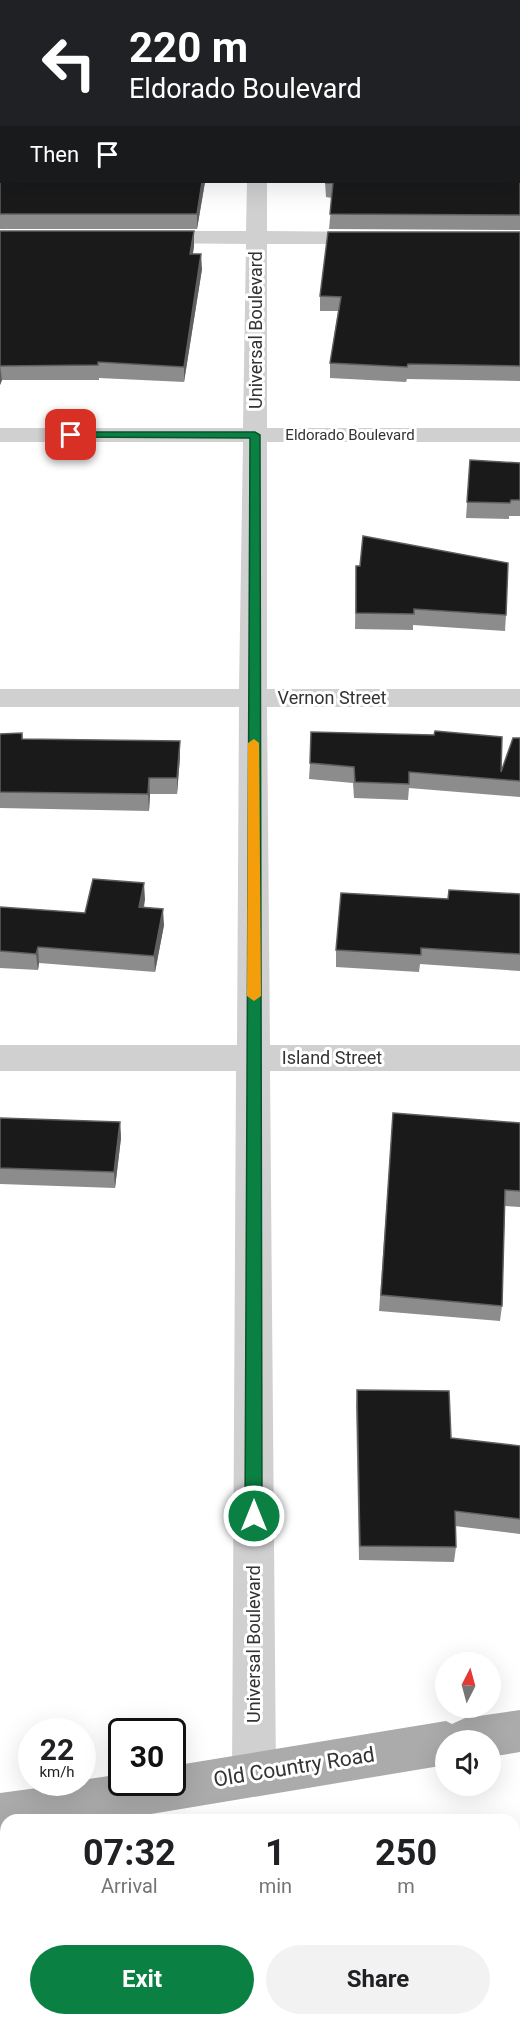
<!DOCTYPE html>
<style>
:root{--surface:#fff;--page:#f2f2f2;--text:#202124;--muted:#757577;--accent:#0b8043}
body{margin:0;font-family:Roboto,sans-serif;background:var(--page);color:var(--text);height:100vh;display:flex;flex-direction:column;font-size:22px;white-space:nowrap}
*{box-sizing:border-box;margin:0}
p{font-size:20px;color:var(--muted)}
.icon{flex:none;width:33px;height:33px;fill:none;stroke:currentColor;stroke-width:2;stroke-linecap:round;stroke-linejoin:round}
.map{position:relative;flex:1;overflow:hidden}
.side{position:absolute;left:0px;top:1814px;width:520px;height:212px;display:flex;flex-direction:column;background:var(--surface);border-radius:18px 18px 0 0;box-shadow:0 6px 24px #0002}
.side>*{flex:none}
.guide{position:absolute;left:0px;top:0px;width:520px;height:183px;box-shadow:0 6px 24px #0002;background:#202124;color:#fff;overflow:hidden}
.needle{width:39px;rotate:6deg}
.fabs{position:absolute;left:435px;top:1652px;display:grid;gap:12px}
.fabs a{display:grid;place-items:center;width:66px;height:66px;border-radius:50%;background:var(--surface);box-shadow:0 6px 24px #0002;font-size:30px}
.speed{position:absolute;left:18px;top:1718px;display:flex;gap:12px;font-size:30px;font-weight:700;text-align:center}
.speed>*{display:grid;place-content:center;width:78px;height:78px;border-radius:50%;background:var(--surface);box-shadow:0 6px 24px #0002;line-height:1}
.speed small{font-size:15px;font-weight:400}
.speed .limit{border:3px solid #111;border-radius:9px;background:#fff;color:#111}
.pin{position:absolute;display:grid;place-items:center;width:51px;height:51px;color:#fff;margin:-26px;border-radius:12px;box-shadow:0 3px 9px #0006}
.me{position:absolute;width:66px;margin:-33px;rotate:0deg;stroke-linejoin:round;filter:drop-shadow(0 0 4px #0008)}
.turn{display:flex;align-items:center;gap:21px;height:126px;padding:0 30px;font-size:27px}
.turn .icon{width:78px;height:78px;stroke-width:2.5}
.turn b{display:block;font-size:42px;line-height:51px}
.then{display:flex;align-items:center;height:57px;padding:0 30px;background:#0003;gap:12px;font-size:22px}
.eta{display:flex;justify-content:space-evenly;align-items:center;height:102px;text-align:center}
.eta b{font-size:36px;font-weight:700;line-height:42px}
.button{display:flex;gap:12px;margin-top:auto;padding:12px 30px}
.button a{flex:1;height:69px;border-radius:36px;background:var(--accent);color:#fff;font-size:24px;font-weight:700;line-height:69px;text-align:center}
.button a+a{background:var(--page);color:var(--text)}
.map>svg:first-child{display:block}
</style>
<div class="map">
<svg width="520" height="2024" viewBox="0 0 520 2024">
<rect width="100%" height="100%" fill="#fff"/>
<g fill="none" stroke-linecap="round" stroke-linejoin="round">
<path fill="#d0d0d0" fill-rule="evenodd" d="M 249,0 L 267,0 L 267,2 L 249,2 Z
M 247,182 L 267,182 L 267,231 L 373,232 L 380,234 L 384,238 L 380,242 L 373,244 L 267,244 L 267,428 L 520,428 L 520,442 L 267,442 L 267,689 L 520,689 L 520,707 L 267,707 L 270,1045 L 520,1045 L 520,1071 L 270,1071 L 276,1774 L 270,1790 L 254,1796 L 238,1790 L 232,1774 L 236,1071 L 0,1071 L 0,1045 L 237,1045 L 239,707 L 0,707 L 0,689 L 239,689 L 243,442 L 0,442 L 0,428 L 243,428 L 246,244 L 149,243 L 142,241 L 138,237 L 142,233 L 149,231 L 246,231 Z
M 75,2019 L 123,2019 L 123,2024 L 75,2024 Z"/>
<path fill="#ababab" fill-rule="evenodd" d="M 520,1710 L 520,1752 L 490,1757 L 490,1740 L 446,1740 L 446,1765 L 115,1820 L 6,1820 L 6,1838 L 0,1839 L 0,1793 L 82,1782 L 82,1780 L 122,1774 L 122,1782 L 172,1782 L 172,1766 L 446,1721 L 452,1724 L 465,1718 Z"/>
</g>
<path fill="#8c8c8c" d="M 0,0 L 2,2 L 2,79 L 0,79 Z
M 313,0 L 520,0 L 520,230 L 329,229 L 332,198 L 326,197 L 325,182 L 519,182 L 519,2 L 313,2 Z
M 0,80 L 205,182 L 197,229 L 0,229 Z
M 0,231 L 194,246 L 193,254 L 202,269 L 184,382 L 99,378 L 99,380 L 2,380 L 0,385 Z
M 520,232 L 520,381 L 407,379 L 406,382 L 330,378 L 330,363 L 338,311 L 320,311 L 320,296 Z
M 470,460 L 520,463 L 520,516 L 509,516 L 509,519 L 466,518 Z
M 356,566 L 506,615 L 505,631 L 413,625 L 413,630 L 355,629 Z
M 22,733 L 23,739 L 180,757 L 177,794 L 150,794 L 149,811 L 0,808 L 0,734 Z
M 434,735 L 501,772 L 520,738 L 520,797 L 409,788 L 408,800 L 354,798 L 353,783 L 309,779 L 310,763 Z
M 520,894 L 520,971 L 420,964 L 419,972 L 336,967 L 336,950 L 448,898 Z
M 145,899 L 144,908 L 164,925 L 155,972 L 39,963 L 38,970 L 0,968 L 0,907 L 85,913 Z
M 393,1113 L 520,1123 L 520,1207 L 505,1206 L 502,1306 L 500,1321 L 379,1311 Z
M 0,1118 L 120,1122 L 121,1138 L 115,1188 L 0,1184 Z
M 357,1390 L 451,1438 L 520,1446 L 520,1534 L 455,1526 L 456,1547 L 454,1562 L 359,1560 L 356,1405 Z
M 520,1905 L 520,1995 L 514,1966 L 514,1906 Z"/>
<path fill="#5f5f5f" d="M 202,182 L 205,182 L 197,229 L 197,214 Z
M 194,231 L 194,246 L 190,269 L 190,254 Z
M 201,254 L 202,269 L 184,382 L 184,367 Z
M 0,365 L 2,380 L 0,385 Z
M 180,741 L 180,757 L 177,794 L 177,778 Z
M 149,778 L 150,794 L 149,811 L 148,794 Z
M 144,883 L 145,899 L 140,924 L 139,907 Z
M 163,909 L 164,925 L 155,972 L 154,956 Z
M 38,947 L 39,963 L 38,970 L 36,954 Z
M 120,1122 L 121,1138 L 115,1188 L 114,1172 Z"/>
<path fill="#1a1a1a" stroke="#5f5f5f" stroke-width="1.5" d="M 0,0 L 210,0 L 210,2 L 2,2 L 2,66 L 0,65 Z
M 314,0 L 520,0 L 520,66 L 519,66 L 519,2 L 314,2 Z
M 0,80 L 2,80 L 2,182 L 202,182 L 197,214 L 0,214 Z
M 519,80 L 520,80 L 520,215 L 330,214 L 333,183 L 326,183 L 326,182 L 519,182 Z
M 0,231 L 194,231 L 190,254 L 201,254 L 184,367 L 98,362 L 98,365 L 0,366 Z
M 328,232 L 520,232 L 520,366 L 408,364 L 407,367 L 330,363 L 341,297 L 320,296 Z
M 470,460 L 520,463 L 520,500 L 511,500 L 510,503 L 467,502 Z
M 363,536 L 508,563 L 506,615 L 414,609 L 414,614 L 356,613 L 356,566 L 360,566 Z
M 435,731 L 502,737 L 501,772 L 513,738 L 520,738 L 520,781 L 409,772 L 409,784 L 355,782 L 354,767 L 310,763 L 311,732 L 434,735 Z
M 22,733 L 22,739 L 180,741 L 177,778 L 149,778 L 148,794 L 0,792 L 0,734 Z
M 93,879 L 144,883 L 139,907 L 163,909 L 154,956 L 38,947 L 36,954 L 0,951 L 0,907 L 85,913 Z
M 449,890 L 520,894 L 520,954 L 421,948 L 421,955 L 336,950 L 341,893 L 448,899 Z
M 393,1113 L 520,1123 L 520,1191 L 505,1190 L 502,1306 L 381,1295 Z
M 0,1118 L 120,1122 L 114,1172 L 0,1168 Z
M 357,1390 L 449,1391 L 451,1438 L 520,1446 L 520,1519 L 455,1511 L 456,1547 L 360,1546 Z
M 520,1905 L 520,1966 L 514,1937 L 514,1906 Z
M 352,2019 L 418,2019 L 419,2024 L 275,2024 Z"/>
<path fill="#0b8043" stroke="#07532c" stroke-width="1.5" d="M 71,432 L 255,432 L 260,435 L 262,1516 L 260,1521 L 254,1523 L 248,1521 L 245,1516 L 250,438 L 67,437 L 67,433 Z"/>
<path fill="#f59e0b" d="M 254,739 L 259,743 L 261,996 L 254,1001 L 247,996 L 248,743 Z"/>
<g text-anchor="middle" stroke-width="6" stroke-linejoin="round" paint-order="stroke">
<g font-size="15" fill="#333" stroke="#fff">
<text x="350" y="440">Eldorado Boulevard</text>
</g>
<g font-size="18" fill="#333" stroke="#fff">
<text transform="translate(256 330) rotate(-90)" y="6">Universal Boulevard</text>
<text x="332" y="704">Vernon Street</text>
<text x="332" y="1064">Island Street</text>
<text transform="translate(254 1644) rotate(-90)" y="6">Universal Boulevard</text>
</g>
<g font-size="21" fill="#333" stroke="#fff">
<text transform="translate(294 1767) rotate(-9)" y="7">Old Country Road</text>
</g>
</g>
</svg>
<div class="fabs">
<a><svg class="needle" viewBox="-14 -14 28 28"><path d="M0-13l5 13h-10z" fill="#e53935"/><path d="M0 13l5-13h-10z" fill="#757577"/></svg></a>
<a><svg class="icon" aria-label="sound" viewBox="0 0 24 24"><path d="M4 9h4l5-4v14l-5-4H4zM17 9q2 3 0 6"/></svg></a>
</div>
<div class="speed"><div>22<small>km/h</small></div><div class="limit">30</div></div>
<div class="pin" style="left:71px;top:435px;background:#d93025"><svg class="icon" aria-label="arrive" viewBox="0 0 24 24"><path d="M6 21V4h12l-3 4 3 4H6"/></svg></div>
<svg class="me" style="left:254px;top:1516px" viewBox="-20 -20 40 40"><circle r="17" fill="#0b8043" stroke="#fff" stroke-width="3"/><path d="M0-11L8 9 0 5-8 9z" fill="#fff"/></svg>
<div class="guide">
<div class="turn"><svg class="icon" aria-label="left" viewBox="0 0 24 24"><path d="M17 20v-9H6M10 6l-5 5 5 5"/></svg><div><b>220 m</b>Eldorado Boulevard</div></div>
<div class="then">Then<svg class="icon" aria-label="arrive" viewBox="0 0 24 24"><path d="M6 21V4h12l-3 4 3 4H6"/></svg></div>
</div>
<section class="side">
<div class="eta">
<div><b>07:32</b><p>Arrival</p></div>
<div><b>1</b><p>min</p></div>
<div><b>250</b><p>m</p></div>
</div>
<div class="button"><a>Exit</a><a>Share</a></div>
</section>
</div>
